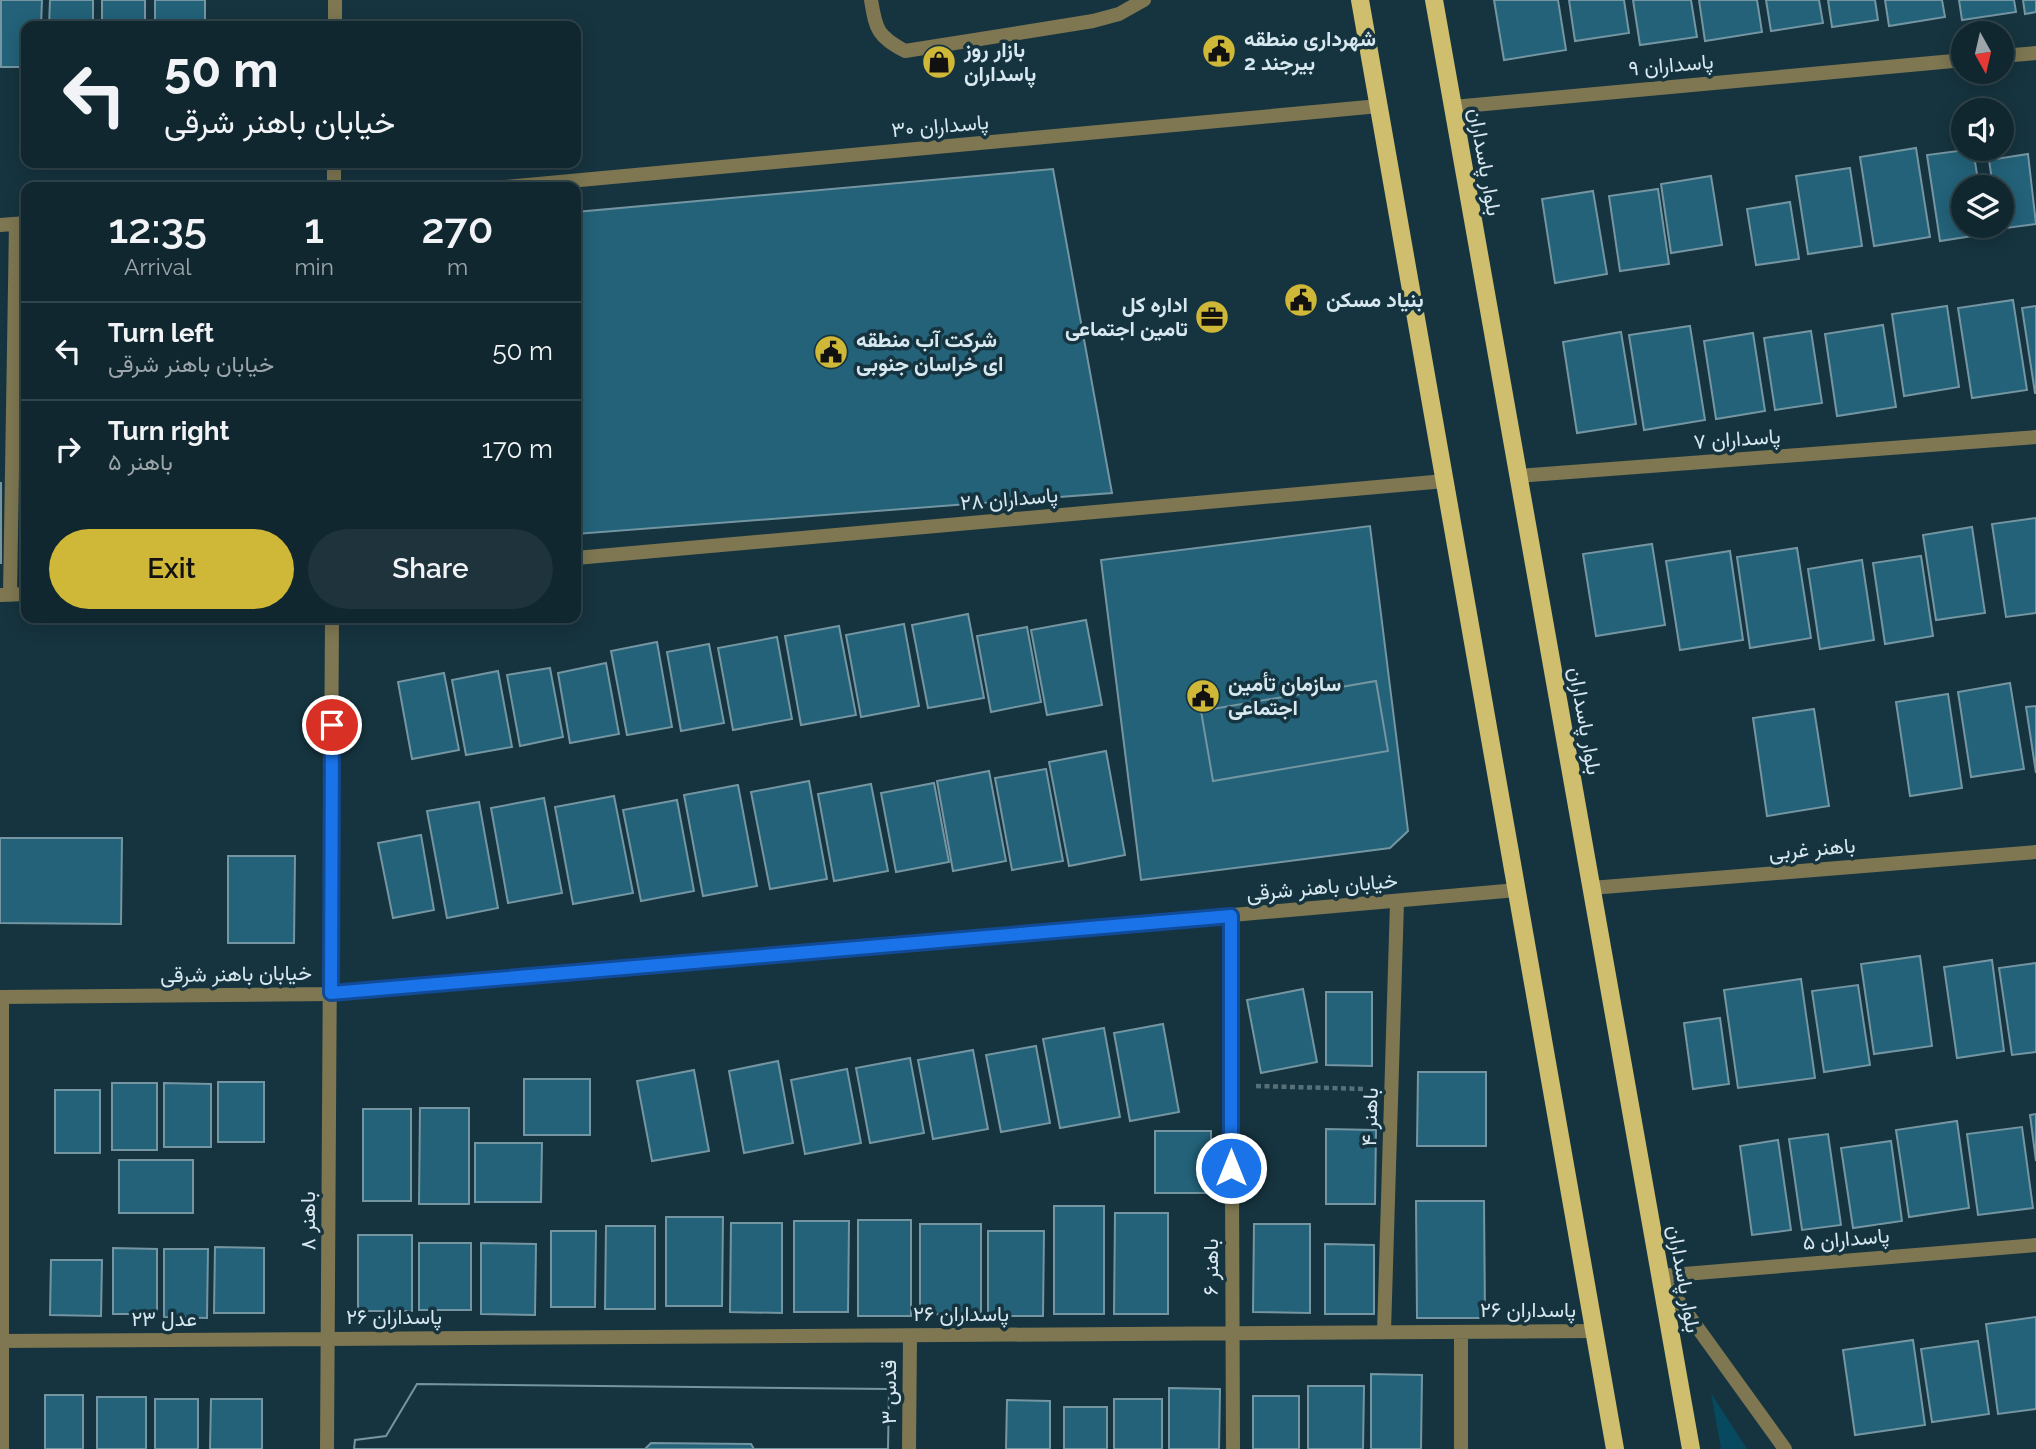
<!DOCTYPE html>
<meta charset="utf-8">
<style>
:root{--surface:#10272f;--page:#1e333b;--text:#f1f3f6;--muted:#9ca5aa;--line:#30444b;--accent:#cfb837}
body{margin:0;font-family:Raleway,Vazirmatn,sans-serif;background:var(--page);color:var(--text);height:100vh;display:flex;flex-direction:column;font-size:26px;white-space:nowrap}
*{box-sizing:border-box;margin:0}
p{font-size:23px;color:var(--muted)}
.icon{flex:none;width:38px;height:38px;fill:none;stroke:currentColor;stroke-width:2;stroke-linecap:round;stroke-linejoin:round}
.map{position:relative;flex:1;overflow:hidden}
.panel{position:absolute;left:21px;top:182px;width:560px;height:441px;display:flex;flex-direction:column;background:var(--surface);border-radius:14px;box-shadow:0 4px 18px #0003,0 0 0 2px var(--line)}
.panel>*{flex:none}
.banner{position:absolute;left:21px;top:21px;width:560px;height:147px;border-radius:14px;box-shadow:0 4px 18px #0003,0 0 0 2px var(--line);background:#10272f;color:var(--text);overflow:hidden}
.needle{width:46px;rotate:172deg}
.tools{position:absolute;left:1951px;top:21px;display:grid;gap:14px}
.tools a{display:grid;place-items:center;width:63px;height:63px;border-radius:50%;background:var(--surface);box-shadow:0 4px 18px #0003,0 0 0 2px var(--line);font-size:35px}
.pin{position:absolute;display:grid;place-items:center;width:60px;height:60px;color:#fff;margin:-30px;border:4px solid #fff;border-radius:50%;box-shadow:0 2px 7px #0007}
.me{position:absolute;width:77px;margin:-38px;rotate:0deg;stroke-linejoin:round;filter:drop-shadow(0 0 5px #0008)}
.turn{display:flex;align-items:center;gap:24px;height:147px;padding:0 28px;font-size:32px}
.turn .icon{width:91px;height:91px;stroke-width:2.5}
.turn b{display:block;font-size:49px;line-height:60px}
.eta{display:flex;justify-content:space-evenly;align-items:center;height:119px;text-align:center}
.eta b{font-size:42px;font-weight:600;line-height:49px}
.action{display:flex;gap:14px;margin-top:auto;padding:14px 28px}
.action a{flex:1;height:80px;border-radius:42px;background:var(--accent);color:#111;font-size:28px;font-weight:600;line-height:80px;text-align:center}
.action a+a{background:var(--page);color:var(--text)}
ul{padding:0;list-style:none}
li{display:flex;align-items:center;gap:21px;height:98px;padding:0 28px;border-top:2px solid var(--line)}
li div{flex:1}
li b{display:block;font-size:26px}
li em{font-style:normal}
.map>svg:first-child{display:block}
</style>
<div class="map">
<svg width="2036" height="1449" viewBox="0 0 2036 1449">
<rect width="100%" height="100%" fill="#16343f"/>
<path fill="#07495e" d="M 1711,1393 L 1747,1449 L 1721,1449 Z"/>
<path fill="#236279" stroke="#7495a2" stroke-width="2" fill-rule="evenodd" d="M 1,0 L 42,0 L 41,26 L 26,26 L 26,67 L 1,67 Z
M 50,0 L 93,0 L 93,26 L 49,26 Z
M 102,0 L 145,0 L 145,26 L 102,26 Z
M 155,0 L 205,0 L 205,26 L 155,26 Z
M 1494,0 L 1558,0 L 1566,50 L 1504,60 Z
M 1569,0 L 1624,0 L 1629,33 L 1575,41 Z
M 1633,0 L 1691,0 L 1697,37 L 1640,45 Z
M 1699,0 L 1757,0 L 1762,32 L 1705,41 Z
M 1766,0 L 1819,0 L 1823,23 L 1771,31 Z
M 1828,0 L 1875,0 L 1878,20 L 1832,27 Z
M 1885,0 L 1942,0 L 1945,17 L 1889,26 Z
M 1959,0 L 2014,0 L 2016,12 L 1962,20 Z
M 2023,0 L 2036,0 L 2036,12 L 2025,14 Z
M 1916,148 L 1930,237 L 1874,246 L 1860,157 Z
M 1973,149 L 1979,187 L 1964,187 L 1964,226 L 1984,226 L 1986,234 L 1940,241 L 1927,155 Z
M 2028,154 L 2036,224 L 1999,229 L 1998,226 L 2002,226 L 2002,187 L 1993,187 L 1989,160 Z
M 1850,168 L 1862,246 L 1808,254 L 1796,176 Z
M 1053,169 L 1112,493 L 576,534 L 576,212 Z
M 1711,176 L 1722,245 L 1671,253 L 1661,184 Z
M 1658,189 L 1669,264 L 1620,271 L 1609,196 Z
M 1593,191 L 1607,274 L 1555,283 L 1542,199 Z
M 1790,202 L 1799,259 L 1756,265 L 1747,209 Z
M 2013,300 L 2027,390 L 1972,398 L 1958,308 Z
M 1947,306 L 1959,387 L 1904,396 L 1892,314 Z
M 2036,306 L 2036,393 L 2035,393 L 2022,308 Z
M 1883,325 L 1896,407 L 1837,416 L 1825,334 Z
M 1690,326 L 1705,420 L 1644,430 L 1629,335 Z
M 1811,331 L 1822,403 L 1775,410 L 1764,338 Z
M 1621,332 L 1636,424 L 1577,433 L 1563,342 Z
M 1753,333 L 1765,411 L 1716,419 L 1704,341 Z
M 0,483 L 1,483 L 1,563 L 0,563 Z
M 2036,518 L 2036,613 L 2006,617 L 1992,524 Z
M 1370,526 L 1408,831 L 1390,848 L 1141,880 L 1101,560 ZM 1376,681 L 1388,751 L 1213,781 L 1201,711 Z
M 1972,527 L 1985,613 L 1936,620 L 1923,535 Z
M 1652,544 L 1665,625 L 1596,636 L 1583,554 Z
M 1797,548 L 1811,638 L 1750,648 L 1737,557 Z
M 1730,551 L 1743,640 L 1680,650 L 1666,561 Z
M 1921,556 L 1933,636 L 1885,644 L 1873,563 Z
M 1862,560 L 1874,640 L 1820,649 L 1808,569 Z
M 968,614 L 984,698 L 928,708 L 912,625 Z
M 1086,620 L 1102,705 L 1047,715 L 1031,630 Z
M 904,624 L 919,706 L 861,717 L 846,635 Z
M 839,626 L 856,715 L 801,725 L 785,636 Z
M 1027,627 L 1041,702 L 991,712 L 977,636 Z
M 777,637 L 792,719 L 733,730 L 718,648 Z
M 657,642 L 672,727 L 627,735 L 611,651 Z
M 709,644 L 724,723 L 681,731 L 667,652 Z
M 606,663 L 619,734 L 570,743 L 558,673 Z
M 550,668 L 563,737 L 520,746 L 507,675 Z
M 498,671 L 512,747 L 466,755 L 452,680 Z
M 444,673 L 459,750 L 412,759 L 398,682 Z
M 1376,681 L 1388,751 L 1213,781 L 1201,711 Z
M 2010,683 L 2024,769 L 1971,777 L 1958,692 Z
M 1948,694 L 1962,788 L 1910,796 L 1896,702 Z
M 2036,706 L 2036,773 L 2026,707 Z
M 1814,709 L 1829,806 L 1767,816 L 1753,718 Z
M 1106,751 L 1125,855 L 1069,866 L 1049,762 Z
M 1046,769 L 1063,861 L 1012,870 L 995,778 Z
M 989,771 L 1006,861 L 953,871 L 937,781 Z
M 809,781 L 827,879 L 770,889 L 751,792 Z
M 934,783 L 949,862 L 896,872 L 881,793 Z
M 871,784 L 888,871 L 834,881 L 818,794 Z
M 738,785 L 757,886 L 703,896 L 684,795 Z
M 614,796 L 633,893 L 573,904 L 555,807 Z
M 544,798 L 562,893 L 508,903 L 491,808 Z
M 677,800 L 694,891 L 641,901 L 623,810 Z
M 479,802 L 498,908 L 447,918 L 427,811 Z
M 421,835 L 434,910 L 393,918 L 378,843 Z
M 0,838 L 122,838 L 121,924 L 0,923 Z
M 228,856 L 295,856 L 294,943 L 228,943 Z
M 1920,956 L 1932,1046 L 1874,1054 L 1861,964 Z
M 1992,960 L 2004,1051 L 1957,1058 L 1944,967 Z
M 2036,963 L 2036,1052 L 2012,1055 L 1999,968 Z
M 1801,979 L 1815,1078 L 1738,1088 L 1724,990 Z
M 1858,985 L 1870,1065 L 1824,1072 L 1812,991 Z
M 1303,989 L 1317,1062 L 1261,1073 L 1247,1000 Z
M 1326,992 L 1372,992 L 1372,1066 L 1326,1065 Z
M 1720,1018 L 1729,1084 L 1693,1089 L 1684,1023 Z
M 1163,1024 L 1179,1112 L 1130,1121 L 1114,1033 Z
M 1104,1028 L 1120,1117 L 1060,1128 L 1043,1039 Z
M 1036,1046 L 1050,1123 L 1001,1132 L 986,1055 Z
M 973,1050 L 988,1129 L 933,1139 L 918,1060 Z
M 910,1058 L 924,1133 L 870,1143 L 856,1068 Z
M 778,1061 L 793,1143 L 744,1153 L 729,1071 Z
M 847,1069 L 861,1143 L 805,1154 L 791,1080 Z
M 694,1070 L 709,1151 L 652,1161 L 637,1081 Z
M 1418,1072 L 1486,1072 L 1486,1146 L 1417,1146 Z
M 524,1079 L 590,1079 L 590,1135 L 524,1135 Z
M 218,1082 L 264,1082 L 264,1142 L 218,1142 Z
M 112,1083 L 157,1083 L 157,1150 L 112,1150 Z
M 164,1083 L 211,1084 L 211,1147 L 164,1147 Z
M 55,1090 L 100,1090 L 100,1153 L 55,1153 Z
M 420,1108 L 469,1108 L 469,1204 L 419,1204 Z
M 363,1109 L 411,1109 L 411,1201 L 363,1201 Z
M 2036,1114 L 2036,1161 L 2030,1115 Z
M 1957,1121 L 1969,1208 L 1909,1217 L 1896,1130 Z
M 2022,1127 L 2033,1208 L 1978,1215 L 1967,1134 Z
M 1326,1129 L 1376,1130 L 1375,1204 L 1326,1204 Z
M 1155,1131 L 1211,1131 L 1211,1193 L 1155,1193 Z
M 1828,1134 L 1841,1225 L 1802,1230 L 1789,1139 Z
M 1778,1140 L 1791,1230 L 1752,1235 L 1740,1146 Z
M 1891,1141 L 1902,1221 L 1853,1228 L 1841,1148 Z
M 475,1143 L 542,1143 L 541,1202 L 475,1202 Z
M 119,1160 L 193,1160 L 193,1213 L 119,1213 Z
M 1416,1201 L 1484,1201 L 1485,1318 L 1417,1318 Z
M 1054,1206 L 1104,1206 L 1104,1314 L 1054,1314 Z
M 1115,1213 L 1168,1213 L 1168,1314 L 1114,1314 Z
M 666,1217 L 723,1217 L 722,1306 L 666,1306 Z
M 858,1220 L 911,1220 L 911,1316 L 858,1316 Z
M 794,1221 L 849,1221 L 848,1312 L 794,1312 Z
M 731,1223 L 782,1223 L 782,1313 L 730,1312 Z
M 920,1224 L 981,1224 L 981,1315 L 920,1314 Z
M 1254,1224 L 1310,1224 L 1310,1313 L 1253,1312 Z
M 606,1226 L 655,1226 L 655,1309 L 605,1309 Z
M 551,1231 L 596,1231 L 595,1307 L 551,1307 Z
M 988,1231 L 1044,1231 L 1043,1316 L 988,1316 Z
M 358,1235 L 412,1235 L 412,1311 L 358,1311 Z
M 419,1243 L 471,1243 L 471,1310 L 419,1310 Z
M 481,1243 L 536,1244 L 535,1315 L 481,1314 Z
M 1325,1244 L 1374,1245 L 1374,1314 L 1325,1314 Z
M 215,1247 L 264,1248 L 264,1313 L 214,1313 Z
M 113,1248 L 157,1249 L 157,1314 L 113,1314 Z
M 164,1249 L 208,1249 L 207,1318 L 164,1317 Z
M 51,1260 L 102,1260 L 101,1316 L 50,1315 Z
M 2036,1317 L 2036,1409 L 1998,1414 L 1986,1324 Z
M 1913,1340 L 1925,1425 L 1855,1435 L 1843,1350 Z
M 1978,1341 L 1989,1414 L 1932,1422 L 1921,1349 Z
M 1371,1374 L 1422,1375 L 1421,1449 L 1371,1449 Z
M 417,1384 L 889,1389 L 888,1449 L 754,1449 L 751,1444 L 651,1443 L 645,1449 L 354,1449 L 355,1440 L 386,1436 Z
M 417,1384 L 889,1389 L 888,1449 L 354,1449 L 355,1440 L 386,1436 Z
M 1308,1386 L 1364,1386 L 1363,1449 L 1308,1449 Z
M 1169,1388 L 1220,1389 L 1219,1449 L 1169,1449 Z
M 45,1395 L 83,1395 L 83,1449 L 45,1449 Z
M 1253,1396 L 1299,1396 L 1299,1449 L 1253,1449 Z
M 97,1397 L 146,1397 L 146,1449 L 97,1449 Z
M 155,1399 L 198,1399 L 198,1449 L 155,1449 Z
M 211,1399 L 262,1399 L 262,1449 L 210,1449 Z
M 1114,1399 L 1162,1399 L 1162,1449 L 1114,1449 Z
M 1007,1400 L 1050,1401 L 1050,1449 L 1006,1449 Z
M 1064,1407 L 1107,1407 L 1107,1449 L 1064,1449 Z"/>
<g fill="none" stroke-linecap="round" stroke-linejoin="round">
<path stroke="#56707a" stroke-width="4.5" stroke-dasharray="5 3.5" stroke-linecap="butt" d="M 1256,1086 L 1366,1089"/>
<path stroke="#7e7752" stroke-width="14" d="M 871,0 C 876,31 878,36 905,51 L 1093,21 L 1119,14 L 1144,0"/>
<path stroke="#7e7752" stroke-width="14" d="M 335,26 L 335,0
M 2002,56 L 2036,53
M 1453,107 L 1964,60
M 334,187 L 334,163
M 505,187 L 1379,106
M 0,225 L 26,223
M 1518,476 L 2036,437
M 576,558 L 1445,481
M 1,595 L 26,594
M 10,595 L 16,224
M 1231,916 L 1233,1449
M 1660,1276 L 2036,1245
M 1384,1332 L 1397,902
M 1461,1332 L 1461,1449
M 0,1341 L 1595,1331
M 2,1449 L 2,997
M 327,1449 L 332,618
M 909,1449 L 910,1336"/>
<path stroke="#7e7752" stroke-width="14" d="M 1591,888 L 2036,852
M 0,997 L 331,994 L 1517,890
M 1661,1277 L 1785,1449"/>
<path stroke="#cebe6e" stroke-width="18" d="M 1360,0 L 1615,1449
M 1434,0 L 1691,1449"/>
</g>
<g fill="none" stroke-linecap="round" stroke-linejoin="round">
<g stroke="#114b97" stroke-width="18">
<path id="route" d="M 332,725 L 331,993 L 1231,916 L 1231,1168"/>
</g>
<use href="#route" stroke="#1a73e8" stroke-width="12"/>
</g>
<defs>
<g id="civic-disc" transform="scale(1.75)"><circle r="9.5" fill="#cfb837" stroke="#16343f"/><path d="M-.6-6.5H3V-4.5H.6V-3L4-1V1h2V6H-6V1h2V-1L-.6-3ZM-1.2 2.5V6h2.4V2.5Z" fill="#111"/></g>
<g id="shop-disc" transform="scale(1.75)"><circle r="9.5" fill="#cfb837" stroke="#16343f"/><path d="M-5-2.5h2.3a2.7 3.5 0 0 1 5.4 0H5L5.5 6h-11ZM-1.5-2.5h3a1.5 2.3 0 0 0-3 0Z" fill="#111"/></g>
<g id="office-disc" transform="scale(1.75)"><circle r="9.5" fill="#cfb837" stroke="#16343f"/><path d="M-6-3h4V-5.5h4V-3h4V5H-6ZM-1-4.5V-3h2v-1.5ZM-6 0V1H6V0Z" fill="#111"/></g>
</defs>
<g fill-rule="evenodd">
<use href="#civic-disc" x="1219" y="51"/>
<use href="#shop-disc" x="939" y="62"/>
<use href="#civic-disc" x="1301" y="300"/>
<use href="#office-disc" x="1212" y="317"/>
<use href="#civic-disc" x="831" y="352"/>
<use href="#civic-disc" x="1203" y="696"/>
</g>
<g text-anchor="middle" stroke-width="7" stroke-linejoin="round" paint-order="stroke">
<g font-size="21" font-weight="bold" fill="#d7e8f0" stroke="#16343f" text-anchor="start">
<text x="1244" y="46">شهرداری منطقه<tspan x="1244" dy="24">2 بیرجند</tspan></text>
<text x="964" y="57">بازار روز<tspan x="964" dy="24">پاسداران</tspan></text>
<text x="1326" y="307">بنیاد مسکن</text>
<text x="1188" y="312" text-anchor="end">اداره کل<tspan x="1188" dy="24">تامین اجتماعی</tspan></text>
<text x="856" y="347">شرکت آب منطقه<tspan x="856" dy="24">ای خراسان جنوبی</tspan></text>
<text x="1228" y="691">سازمان تأمین<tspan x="1228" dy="24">اجتماعی</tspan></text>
</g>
<g font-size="21" fill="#d7e8f0" stroke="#16343f">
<text transform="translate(1671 65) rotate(-5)" y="7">پاسداران ۹</text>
<text transform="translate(940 126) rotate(-5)" y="7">پاسداران ۳۰</text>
<text transform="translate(1485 162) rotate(80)" y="7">بلوار پاسداران</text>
<text transform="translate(1737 439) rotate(-4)" y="7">پاسداران ۷</text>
<text transform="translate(1009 499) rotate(-5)" y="7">پاسداران ۲۸</text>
<text transform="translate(1585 721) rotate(80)" y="7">بلوار پاسداران</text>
<text transform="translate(1812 849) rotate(-5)" y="7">باهنر غربی</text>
<text transform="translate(1322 887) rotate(-5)" y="7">خیابان باهنر شرقی</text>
<text transform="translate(236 974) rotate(-1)" y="7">خیابان باهنر شرقی</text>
<text transform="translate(1370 1117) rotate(-88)" y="7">باهنر ۴</text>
<text transform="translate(308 1221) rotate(-90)" y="7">باهنر ۸</text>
<text transform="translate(1846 1239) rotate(-5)" y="7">پاسداران ۵</text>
<text transform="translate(1211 1267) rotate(-90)" y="7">باهنر ۶</text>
<text transform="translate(1684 1279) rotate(80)" y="7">بلوار پاسداران</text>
<text x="1528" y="1317">پاسداران ۲۶</text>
<text x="961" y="1321">پاسداران ۲۶</text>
<text x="394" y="1324">پاسداران ۲۶</text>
<text x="164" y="1326">عدل ۲۳</text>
<text transform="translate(889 1392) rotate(-90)" y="7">قدس ۳</text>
</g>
</g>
</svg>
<div class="tools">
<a><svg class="needle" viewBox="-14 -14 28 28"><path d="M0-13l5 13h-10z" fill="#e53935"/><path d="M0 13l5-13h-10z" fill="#9ca5aa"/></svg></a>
<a><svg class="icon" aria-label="sound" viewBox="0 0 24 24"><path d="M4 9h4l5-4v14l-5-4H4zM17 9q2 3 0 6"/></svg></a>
<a><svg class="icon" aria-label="layers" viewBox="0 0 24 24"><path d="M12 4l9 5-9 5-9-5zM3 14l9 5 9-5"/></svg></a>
</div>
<div class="pin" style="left:332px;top:725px;background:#d93025"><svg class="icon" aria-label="arrive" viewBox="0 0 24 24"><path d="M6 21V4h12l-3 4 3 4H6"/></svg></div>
<svg class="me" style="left:1231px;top:1168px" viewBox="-20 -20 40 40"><circle r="17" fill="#1a73e8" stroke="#fff" stroke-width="3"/><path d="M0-11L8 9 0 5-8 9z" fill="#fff"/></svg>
<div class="banner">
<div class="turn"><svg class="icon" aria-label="left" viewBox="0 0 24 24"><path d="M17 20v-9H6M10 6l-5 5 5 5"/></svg><div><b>50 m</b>خیابان باهنر شرقی</div></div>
</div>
<section class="panel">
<div class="eta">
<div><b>12:35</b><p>Arrival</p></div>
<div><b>1</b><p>min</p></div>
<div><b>270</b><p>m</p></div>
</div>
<ul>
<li><svg class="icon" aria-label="left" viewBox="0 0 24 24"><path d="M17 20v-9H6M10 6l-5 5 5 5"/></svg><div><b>Turn left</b><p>خیابان باهنر شرقی</p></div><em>50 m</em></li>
<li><svg class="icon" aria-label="right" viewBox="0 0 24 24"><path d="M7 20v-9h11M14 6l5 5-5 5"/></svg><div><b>Turn right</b><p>باهنر ۵</p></div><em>170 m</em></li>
</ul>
<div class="action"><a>Exit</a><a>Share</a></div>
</section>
</div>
